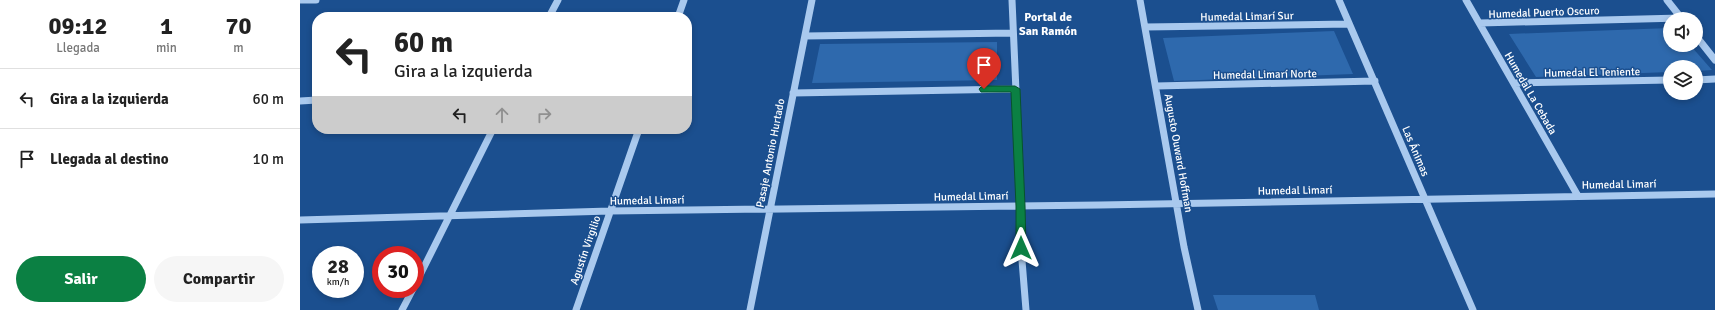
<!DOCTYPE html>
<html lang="es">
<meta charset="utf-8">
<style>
:root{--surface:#fff;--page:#f6f6f6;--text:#222;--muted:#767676;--line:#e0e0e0;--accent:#0b8043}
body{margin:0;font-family:Signika,sans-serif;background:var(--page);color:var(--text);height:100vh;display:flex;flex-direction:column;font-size:15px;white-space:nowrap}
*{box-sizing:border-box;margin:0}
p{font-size:13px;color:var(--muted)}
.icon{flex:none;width:22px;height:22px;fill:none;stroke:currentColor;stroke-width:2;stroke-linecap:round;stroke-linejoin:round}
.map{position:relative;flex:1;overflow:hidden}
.side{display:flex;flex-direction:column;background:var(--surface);width:300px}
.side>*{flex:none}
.banner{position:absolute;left:12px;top:12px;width:380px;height:122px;border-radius:16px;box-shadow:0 2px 6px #0003;background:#fff;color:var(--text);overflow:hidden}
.buttons{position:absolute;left:1363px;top:12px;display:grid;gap:8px}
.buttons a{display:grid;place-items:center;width:40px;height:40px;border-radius:50%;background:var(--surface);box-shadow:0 2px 6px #0003;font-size:20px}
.speed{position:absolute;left:12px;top:246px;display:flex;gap:8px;font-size:20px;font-weight:700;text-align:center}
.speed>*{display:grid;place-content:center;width:52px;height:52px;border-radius:50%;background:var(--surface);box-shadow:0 2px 6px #0003;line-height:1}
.speed small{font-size:10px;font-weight:400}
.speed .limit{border:6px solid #d22;background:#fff;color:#111}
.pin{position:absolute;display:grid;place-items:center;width:34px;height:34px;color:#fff;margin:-41px -17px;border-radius:50% 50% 50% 0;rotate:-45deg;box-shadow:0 0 4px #0007}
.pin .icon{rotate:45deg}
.me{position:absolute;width:44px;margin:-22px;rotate:0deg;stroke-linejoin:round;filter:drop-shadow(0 0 3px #0008)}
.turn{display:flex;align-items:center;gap:14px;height:84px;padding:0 16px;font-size:18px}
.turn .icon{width:52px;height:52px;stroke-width:2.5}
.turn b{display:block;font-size:28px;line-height:34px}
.lanes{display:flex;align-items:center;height:38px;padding:0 16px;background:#0003;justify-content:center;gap:20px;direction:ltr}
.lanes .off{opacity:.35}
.eta{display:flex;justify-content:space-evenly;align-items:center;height:68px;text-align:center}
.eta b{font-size:24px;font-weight:700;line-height:28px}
.action{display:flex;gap:8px;margin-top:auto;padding:8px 16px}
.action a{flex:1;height:46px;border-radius:24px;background:var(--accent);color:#fff;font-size:16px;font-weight:700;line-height:46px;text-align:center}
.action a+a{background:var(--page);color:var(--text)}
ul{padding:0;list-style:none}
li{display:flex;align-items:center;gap:12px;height:60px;padding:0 16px;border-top:1px solid var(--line)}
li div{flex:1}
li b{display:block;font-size:15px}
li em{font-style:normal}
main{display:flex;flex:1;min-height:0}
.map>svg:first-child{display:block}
</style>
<main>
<section class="side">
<div class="eta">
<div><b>09:12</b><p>Llegada</p></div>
<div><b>1</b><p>min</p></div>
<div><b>70</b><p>m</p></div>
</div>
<ul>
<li><svg class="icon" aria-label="left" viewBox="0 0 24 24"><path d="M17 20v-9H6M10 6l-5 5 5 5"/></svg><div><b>Gira a la izquierda</b></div><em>60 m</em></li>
<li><svg class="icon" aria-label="arrive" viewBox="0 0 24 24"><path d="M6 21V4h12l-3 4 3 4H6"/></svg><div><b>Llegada al destino</b></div><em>10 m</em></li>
</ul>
<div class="action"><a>Salir</a><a>Compartir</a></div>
</section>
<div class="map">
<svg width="1415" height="310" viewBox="0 0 1415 310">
<rect width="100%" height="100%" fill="#1b4f8f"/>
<path fill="#2e69ad" d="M 1370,28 L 1370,45 L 1390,45 L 1412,70 L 1396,71 L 1396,67 L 1370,67 L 1370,72 L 1236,77 L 1209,34 Z
M 1034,31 L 1053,74 L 874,81 L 863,38 Z
M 697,42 L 697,80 L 512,83 L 520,44 Z
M 913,295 L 1015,295 L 1019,310 L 918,310 Z"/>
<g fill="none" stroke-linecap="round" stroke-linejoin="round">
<path stroke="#a9c9ee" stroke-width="7" d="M 0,0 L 16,0
M 712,0 L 721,206 L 721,248 L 726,310
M 840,0 L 884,247 L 898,310
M 1039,0 L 1173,310
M 1166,0 L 1278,196
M 1367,0 L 1382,19
M 249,17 L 258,0
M 378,17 L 384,0
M 1180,23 L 1381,18
M 845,27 L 1049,24
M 505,36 L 713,33
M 1396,36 L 1415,60
M 1396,80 L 1415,79
M 1214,83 L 1370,80
M 856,86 L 1075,81
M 493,93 L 715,89
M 0,101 L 17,100
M 0,220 L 310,211 L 800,205 L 1415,194
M 115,285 L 193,129
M 102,310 L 113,289
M 276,310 L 339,129
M 450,310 L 512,0"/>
</g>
<path fill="#0b8043" stroke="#07532c" d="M 684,86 L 715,86 L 720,89 L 725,206 L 726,248 L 724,251 L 721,253 L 717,251 L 716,248 L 716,206 L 711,92 L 681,92 L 679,89 L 681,87 Z"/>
<g text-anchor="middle" stroke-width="3" stroke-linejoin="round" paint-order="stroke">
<g font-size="11" fill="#fff" stroke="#1b4f8f">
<text transform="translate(1244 12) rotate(-2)" y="4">Humedal Puerto Oscuro</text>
<text transform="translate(947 16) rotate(-1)" y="4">Humedal Limarí Sur</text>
<text transform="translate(1292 72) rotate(-1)" y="4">Humedal El Teniente</text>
<text transform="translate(965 74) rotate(-1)" y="4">Humedal Limarí Norte</text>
<text transform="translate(1231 93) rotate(60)" y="4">Humedal La Cebada</text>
<text transform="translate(1116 151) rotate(67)" y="4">Las Ánimas</text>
<text transform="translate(470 153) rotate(-79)" y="4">Pasaje Antonio Hurtado</text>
<text transform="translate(879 153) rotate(80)" y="4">Augusto Ouward Hoffman</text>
<text transform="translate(1319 184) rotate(-1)" y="4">Humedal Limarí</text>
<text transform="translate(995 190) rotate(-1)" y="4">Humedal Limarí</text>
<text transform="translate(671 196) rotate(-1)" y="4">Humedal Limarí</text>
<text transform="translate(347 200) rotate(-1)" y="4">Humedal Limarí</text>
<text transform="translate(285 250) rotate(-71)" y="4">Agustín Virgilio</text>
</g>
<g font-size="12" font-weight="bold" fill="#fff" stroke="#1b4f8f">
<text x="748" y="21">Portal de<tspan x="748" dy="14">San Ramón</tspan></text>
</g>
</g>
</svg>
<div class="buttons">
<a><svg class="icon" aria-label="sound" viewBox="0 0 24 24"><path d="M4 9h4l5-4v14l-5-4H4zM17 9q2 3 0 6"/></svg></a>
<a><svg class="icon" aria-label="layers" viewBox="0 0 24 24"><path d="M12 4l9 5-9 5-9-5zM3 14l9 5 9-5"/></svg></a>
</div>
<div class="speed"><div>28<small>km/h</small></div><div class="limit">30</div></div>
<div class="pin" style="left:684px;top:89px;background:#d93025"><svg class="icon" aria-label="arrive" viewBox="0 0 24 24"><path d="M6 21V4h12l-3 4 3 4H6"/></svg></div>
<svg class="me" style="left:721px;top:248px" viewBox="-20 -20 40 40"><path d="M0-17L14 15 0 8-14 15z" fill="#0b8043" stroke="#fff" stroke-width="4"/></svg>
<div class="banner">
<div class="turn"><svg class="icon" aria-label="left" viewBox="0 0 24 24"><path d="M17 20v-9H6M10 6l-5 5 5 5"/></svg><div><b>60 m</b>Gira a la izquierda</div></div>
<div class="lanes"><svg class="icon" aria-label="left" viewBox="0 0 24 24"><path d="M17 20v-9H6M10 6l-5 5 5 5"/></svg><svg class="icon off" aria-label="ahead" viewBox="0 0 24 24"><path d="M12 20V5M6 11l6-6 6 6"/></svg><svg class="icon off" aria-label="right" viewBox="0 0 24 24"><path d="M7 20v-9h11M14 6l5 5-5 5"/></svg></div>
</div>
</div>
</main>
